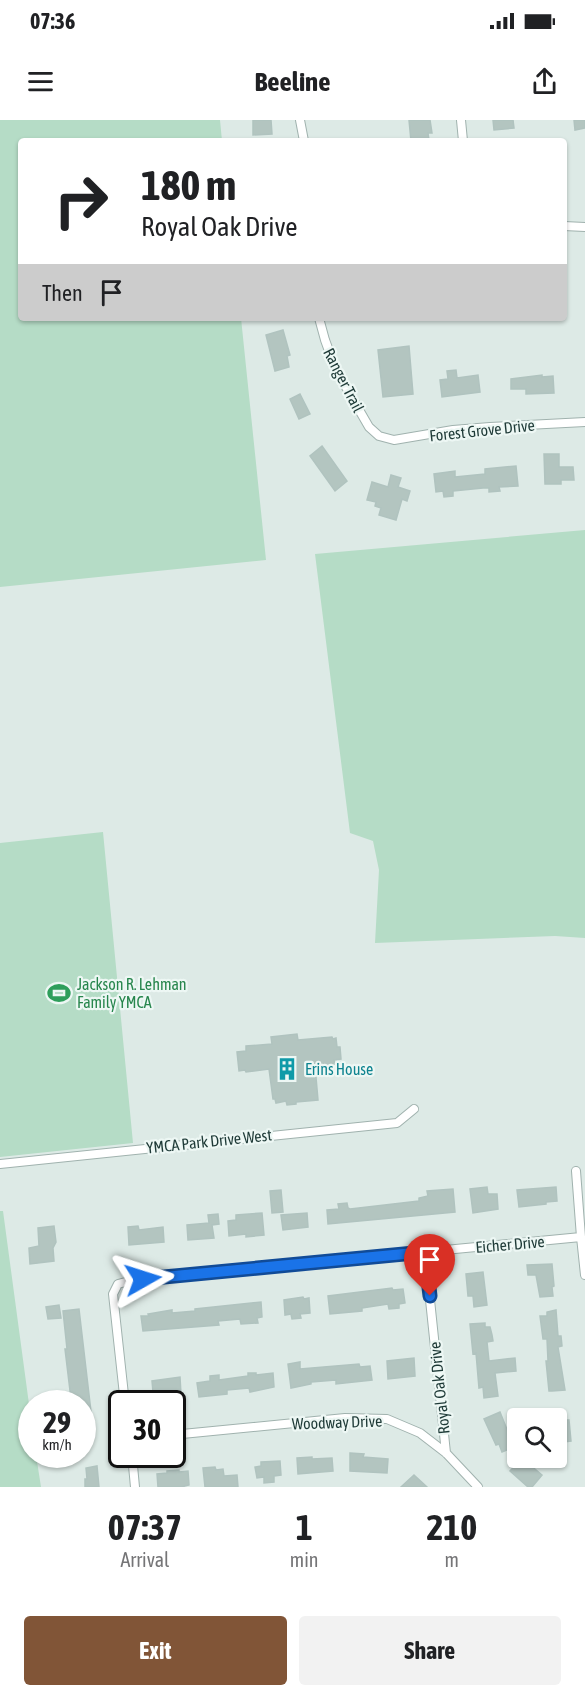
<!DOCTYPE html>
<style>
:root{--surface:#fff;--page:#f2f2f2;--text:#202124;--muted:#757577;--accent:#815537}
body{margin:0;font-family:"Asap Condensed",sans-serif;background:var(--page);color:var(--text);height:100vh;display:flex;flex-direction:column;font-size:22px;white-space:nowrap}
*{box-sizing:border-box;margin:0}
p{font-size:20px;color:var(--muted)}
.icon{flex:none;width:33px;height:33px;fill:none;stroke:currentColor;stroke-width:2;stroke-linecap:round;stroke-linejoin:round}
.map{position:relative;height:1367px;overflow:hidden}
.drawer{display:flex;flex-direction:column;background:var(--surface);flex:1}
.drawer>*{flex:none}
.hud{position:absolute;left:18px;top:18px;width:549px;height:183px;border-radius:6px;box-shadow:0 2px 4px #0004;background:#fff;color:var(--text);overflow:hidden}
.tools{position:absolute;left:507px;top:1288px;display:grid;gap:12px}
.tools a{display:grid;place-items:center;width:60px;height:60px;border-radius:6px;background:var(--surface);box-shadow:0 2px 4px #0004;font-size:30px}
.speed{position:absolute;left:18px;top:1270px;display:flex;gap:12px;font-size:30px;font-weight:700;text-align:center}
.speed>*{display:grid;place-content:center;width:78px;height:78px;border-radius:50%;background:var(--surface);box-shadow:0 2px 4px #0004;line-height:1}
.speed small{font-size:15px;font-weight:400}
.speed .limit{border:3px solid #111;border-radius:9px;background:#fff;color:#111}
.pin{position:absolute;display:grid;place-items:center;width:51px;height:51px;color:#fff;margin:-62px -26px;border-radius:50% 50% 50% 0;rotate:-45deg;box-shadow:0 0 6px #0007}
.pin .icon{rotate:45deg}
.me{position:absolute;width:66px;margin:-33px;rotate:84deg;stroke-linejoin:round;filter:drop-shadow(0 0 4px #0008)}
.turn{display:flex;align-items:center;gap:21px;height:126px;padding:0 24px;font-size:27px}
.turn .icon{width:78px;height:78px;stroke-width:2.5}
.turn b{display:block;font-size:42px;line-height:51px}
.then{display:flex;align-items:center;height:57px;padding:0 24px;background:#0003;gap:12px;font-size:22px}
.eta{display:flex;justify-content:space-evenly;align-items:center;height:102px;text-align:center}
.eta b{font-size:36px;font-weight:700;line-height:42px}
.button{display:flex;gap:12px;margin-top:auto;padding:12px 24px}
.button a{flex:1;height:69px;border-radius:6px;background:var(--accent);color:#fff;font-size:24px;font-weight:700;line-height:69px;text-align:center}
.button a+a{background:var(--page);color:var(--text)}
.status{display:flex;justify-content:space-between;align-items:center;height:42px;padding:0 30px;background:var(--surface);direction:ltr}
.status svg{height:16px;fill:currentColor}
header{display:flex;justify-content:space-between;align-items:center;height:78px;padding:0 24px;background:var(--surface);font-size:27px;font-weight:700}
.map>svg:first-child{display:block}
</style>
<div class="status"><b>07:36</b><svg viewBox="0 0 49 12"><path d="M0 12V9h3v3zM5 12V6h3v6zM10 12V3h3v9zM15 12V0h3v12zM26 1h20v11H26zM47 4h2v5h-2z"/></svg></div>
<header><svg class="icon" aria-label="menu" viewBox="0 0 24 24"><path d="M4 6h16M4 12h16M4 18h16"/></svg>Beeline<svg class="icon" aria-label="share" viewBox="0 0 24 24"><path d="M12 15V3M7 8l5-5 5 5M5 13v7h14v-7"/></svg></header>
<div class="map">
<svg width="585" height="1367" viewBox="0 0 585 1367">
<rect width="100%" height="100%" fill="#ddeae6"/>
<path fill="#b5dcc6" d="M 0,0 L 220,0 L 222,21 L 21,21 L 21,198 L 241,198 L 266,440 L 0,467 Z
M 585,410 L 585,818 L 555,816 L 375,823 L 379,750 L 373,721 L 350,713 L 315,434 Z
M 103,712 L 133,1023 L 0,1037 L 0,723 Z
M 0,1091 L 3,1091 L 31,1299 L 32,1335 L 36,1335 L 41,1367 L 0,1367 Z"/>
<path fill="#b3c5c0" stroke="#b0c3bf" stroke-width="1.5" d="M 253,0 L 271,0 L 272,14 L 253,15 Z
M 409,0 L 430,0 L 432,13 L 428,13 L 429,20 L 411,21 Z
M 493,0 L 513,0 L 514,8 L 494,10 Z
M 574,0 L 585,0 L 585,8 L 575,10 Z
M 283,210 L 290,235 L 287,236 L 289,247 L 275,251 L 266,215 Z
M 409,226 L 413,274 L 383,277 L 378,230 Z
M 456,250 L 457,258 L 478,255 L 480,272 L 442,277 L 440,260 L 448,259 L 447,251 Z
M 542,255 L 542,257 L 553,256 L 554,273 L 526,274 L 526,269 L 511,269 L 511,259 Z
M 300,274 L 310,294 L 299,299 L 290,279 Z
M 322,326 L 347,361 L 335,371 L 310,336 Z
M 544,334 L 559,334 L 559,347 L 573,347 L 574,360 L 561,360 L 561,364 L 545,364 Z
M 516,346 L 518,366 L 499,367 L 500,371 L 489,372 L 489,368 L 483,368 L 453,371 L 453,376 L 444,377 L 443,371 L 436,372 L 434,354 L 455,351 L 455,357 L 485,354 L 485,349 Z
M 391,355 L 401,358 L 398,367 L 410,371 L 407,381 L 402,379 L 396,400 L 379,395 L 381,388 L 375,386 L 376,382 L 367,380 L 372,362 L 388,367 Z
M 297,914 L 298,920 L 332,917 L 333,919 L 336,918 L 337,927 L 340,927 L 341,939 L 334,940 L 335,944 L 315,946 L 318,980 L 296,982 L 296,984 L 287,985 L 286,981 L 276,983 L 275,979 L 273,979 L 269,949 L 246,952 L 245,950 L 239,951 L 237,932 L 246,931 L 246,926 L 272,924 L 271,917 Z
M 487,1067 L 488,1074 L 497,1074 L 498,1089 L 473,1093 L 470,1069 Z
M 556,1067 L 557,1081 L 546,1082 L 546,1084 L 519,1087 L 517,1070 Z
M 453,1069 L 455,1092 L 328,1104 L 327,1090 L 339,1089 L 338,1084 L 347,1083 L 348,1088 L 350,1089 L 419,1081 L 419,1078 L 428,1076 L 427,1071 Z
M 281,1070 L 283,1092 L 272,1093 L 270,1071 Z
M 262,1093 L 264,1115 L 246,1117 L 246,1114 L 229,1116 L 228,1101 L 236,1100 L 236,1095 Z
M 307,1093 L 308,1107 L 283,1110 L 281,1095 Z
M 218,1094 L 219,1104 L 212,1105 L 214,1118 L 188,1120 L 187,1105 L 209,1103 L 208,1095 Z
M 54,1106 L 56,1122 L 53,1128 L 54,1141 L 30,1144 L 29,1128 L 39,1126 L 38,1108 Z
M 138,1106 L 139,1110 L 163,1107 L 164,1122 L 129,1125 L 128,1107 Z
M 552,1144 L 554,1166 L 552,1167 L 553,1176 L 540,1177 L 536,1155 L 528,1155 L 527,1145 Z
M 483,1152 L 487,1185 L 474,1187 L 473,1176 L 468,1176 L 466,1154 Z
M 392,1168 L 393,1170 L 403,1169 L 405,1183 L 399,1184 L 399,1188 L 389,1189 L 388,1184 L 362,1188 L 362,1191 L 330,1194 L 328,1176 Z
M 303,1177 L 304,1179 L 309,1178 L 310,1193 L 300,1194 L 301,1198 L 292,1199 L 291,1194 L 285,1195 L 284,1180 Z
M 261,1182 L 262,1197 L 257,1198 L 258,1203 L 241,1204 L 240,1199 L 218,1201 L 219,1205 L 143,1211 L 141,1196 L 149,1196 L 148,1194 L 172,1190 L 172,1193 L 195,1191 L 195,1189 Z
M 59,1185 L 61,1198 L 48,1199 L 46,1187 Z
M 79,1189 L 92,1300 L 82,1301 L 82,1284 L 75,1284 L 74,1279 L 71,1279 L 65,1229 L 67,1229 L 63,1191 Z
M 556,1190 L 558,1216 L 561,1216 L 562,1226 L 558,1227 L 565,1270 L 552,1271 L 549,1271 L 546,1241 L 548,1241 L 547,1219 L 543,1219 L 540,1196 L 547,1196 L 547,1192 Z
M 485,1203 L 485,1207 L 490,1207 L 492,1215 L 493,1221 L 487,1222 L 489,1241 L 515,1238 L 516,1251 L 495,1253 L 498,1276 L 484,1278 L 483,1267 L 479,1268 L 476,1233 L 473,1234 L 470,1204 Z
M 414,1238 L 415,1256 L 388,1259 L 387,1241 Z
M 300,1242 L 300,1249 L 359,1244 L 360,1247 L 370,1246 L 372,1260 L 336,1264 L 336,1260 L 311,1262 L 311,1264 L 291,1268 L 288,1244 Z
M 248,1253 L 256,1253 L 256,1255 L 273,1253 L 274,1267 L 250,1272 L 249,1268 L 227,1270 L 227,1274 L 199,1277 L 197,1263 L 210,1261 L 210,1256 L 219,1255 L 219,1260 L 248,1256 Z
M 180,1257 L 181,1274 L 150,1280 L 150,1272 L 153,1272 L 152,1261 Z
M 564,1290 L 565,1300 L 569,1300 L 571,1321 L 556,1323 L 556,1299 L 553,1299 L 553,1291 Z
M 500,1292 L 514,1327 L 502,1332 L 499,1324 L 496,1325 L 484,1299 Z
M 350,1333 L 364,1334 L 363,1337 L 388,1339 L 387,1353 L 350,1351 Z
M 312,1337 L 312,1339 L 332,1338 L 333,1351 L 298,1354 L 297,1338 Z
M 522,1338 L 542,1355 L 532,1367 L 528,1367 L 510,1351 Z
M 280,1341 L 281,1355 L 274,1356 L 274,1362 L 264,1363 L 264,1357 L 257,1358 L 255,1347 L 261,1346 L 261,1342 Z
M 97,1346 L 99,1367 L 85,1367 L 85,1359 L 87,1359 L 86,1348 Z
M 215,1347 L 216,1350 L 223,1349 L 224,1356 L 237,1355 L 238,1367 L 205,1367 L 203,1348 Z
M 179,1350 L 179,1352 L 188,1351 L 189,1365 L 181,1367 L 158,1367 L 157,1354 L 167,1353 L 167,1351 Z
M 414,1355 L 427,1367 L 401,1367 Z"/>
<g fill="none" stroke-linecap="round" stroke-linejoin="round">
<g stroke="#a0b2ae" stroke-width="10">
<path id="minor" d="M 300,0 L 304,21
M 461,0 L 463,21
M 564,106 L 585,107
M 319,198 L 325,220 L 336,250 L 369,307 L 379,316 L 394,320 L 453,310 L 490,307 L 585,302
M 0,1044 L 397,1003 L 414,989
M 576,1051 L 581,1117 L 585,1155
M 425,1132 L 446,1333
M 125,1284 L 113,1174 L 118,1164 L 133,1160 L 581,1117
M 172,1315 L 345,1298 L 387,1299 L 420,1313 L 446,1333 L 478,1367
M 132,1335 L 135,1367"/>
</g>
<use href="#minor" stroke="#fff" stroke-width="8"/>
</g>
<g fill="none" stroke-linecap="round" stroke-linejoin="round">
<g stroke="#114b97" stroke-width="15">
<path id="route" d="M 143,1159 L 425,1132 L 430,1176"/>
</g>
<use href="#route" stroke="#1a73e8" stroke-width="10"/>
</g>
<defs>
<g id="stadium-bare" transform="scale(1.8)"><path d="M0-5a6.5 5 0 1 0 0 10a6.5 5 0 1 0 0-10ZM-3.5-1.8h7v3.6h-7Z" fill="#2e9e5b" stroke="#edf7f4" stroke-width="2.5" paint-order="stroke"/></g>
<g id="building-bare" transform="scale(1.8)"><path d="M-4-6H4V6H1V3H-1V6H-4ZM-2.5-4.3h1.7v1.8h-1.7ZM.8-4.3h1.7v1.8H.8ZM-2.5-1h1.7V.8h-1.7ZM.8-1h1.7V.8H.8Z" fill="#0f9aa8" stroke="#edf7f4" stroke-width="2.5" paint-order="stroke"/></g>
</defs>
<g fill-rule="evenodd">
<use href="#stadium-bare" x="59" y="873"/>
<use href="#building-bare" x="287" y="949"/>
</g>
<g text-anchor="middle" stroke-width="4.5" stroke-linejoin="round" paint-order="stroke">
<g font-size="16" fill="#1e3a37" stroke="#edf7f4">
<text transform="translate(344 260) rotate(63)" y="6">Ranger Trail</text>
<text transform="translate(482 310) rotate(-6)" y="6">Forest Grove Drive</text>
<text transform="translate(209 1021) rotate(-6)" y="6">YMCA Park Drive West</text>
<text transform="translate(510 1124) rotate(-5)" y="6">Eicher Drive</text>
<text transform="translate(439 1268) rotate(-96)" y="6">Royal Oak Drive</text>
<text transform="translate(337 1302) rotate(-2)" y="6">Woodway Drive</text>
</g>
<g font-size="16" fill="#27864d" stroke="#edf7f4" text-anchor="start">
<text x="77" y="870">Jackson R. Lehman<tspan x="77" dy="18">Family YMCA</tspan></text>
</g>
<g font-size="16" fill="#0d838f" stroke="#edf7f4" text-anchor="start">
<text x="305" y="955">Erins House</text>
</g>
</g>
</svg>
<div class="tools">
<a><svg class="icon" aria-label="search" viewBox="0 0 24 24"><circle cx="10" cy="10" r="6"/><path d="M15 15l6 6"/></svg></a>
</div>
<div class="speed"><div>29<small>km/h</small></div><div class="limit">30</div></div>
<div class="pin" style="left:430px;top:1176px;background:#d93025"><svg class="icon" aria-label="arrive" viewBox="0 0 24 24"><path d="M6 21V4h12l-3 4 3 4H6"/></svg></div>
<svg class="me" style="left:143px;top:1159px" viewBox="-20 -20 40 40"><path d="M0-17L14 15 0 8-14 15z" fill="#1a73e8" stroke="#fff" stroke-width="4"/></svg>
<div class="hud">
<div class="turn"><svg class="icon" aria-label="right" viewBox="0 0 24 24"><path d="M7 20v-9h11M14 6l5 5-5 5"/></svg><div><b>180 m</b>Royal Oak Drive</div></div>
<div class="then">Then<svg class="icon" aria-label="arrive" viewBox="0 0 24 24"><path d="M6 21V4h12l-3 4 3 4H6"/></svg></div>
</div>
</div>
<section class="drawer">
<div class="eta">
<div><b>07:37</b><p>Arrival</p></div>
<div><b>1</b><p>min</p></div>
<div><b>210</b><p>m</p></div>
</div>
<div class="button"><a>Exit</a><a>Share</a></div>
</section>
